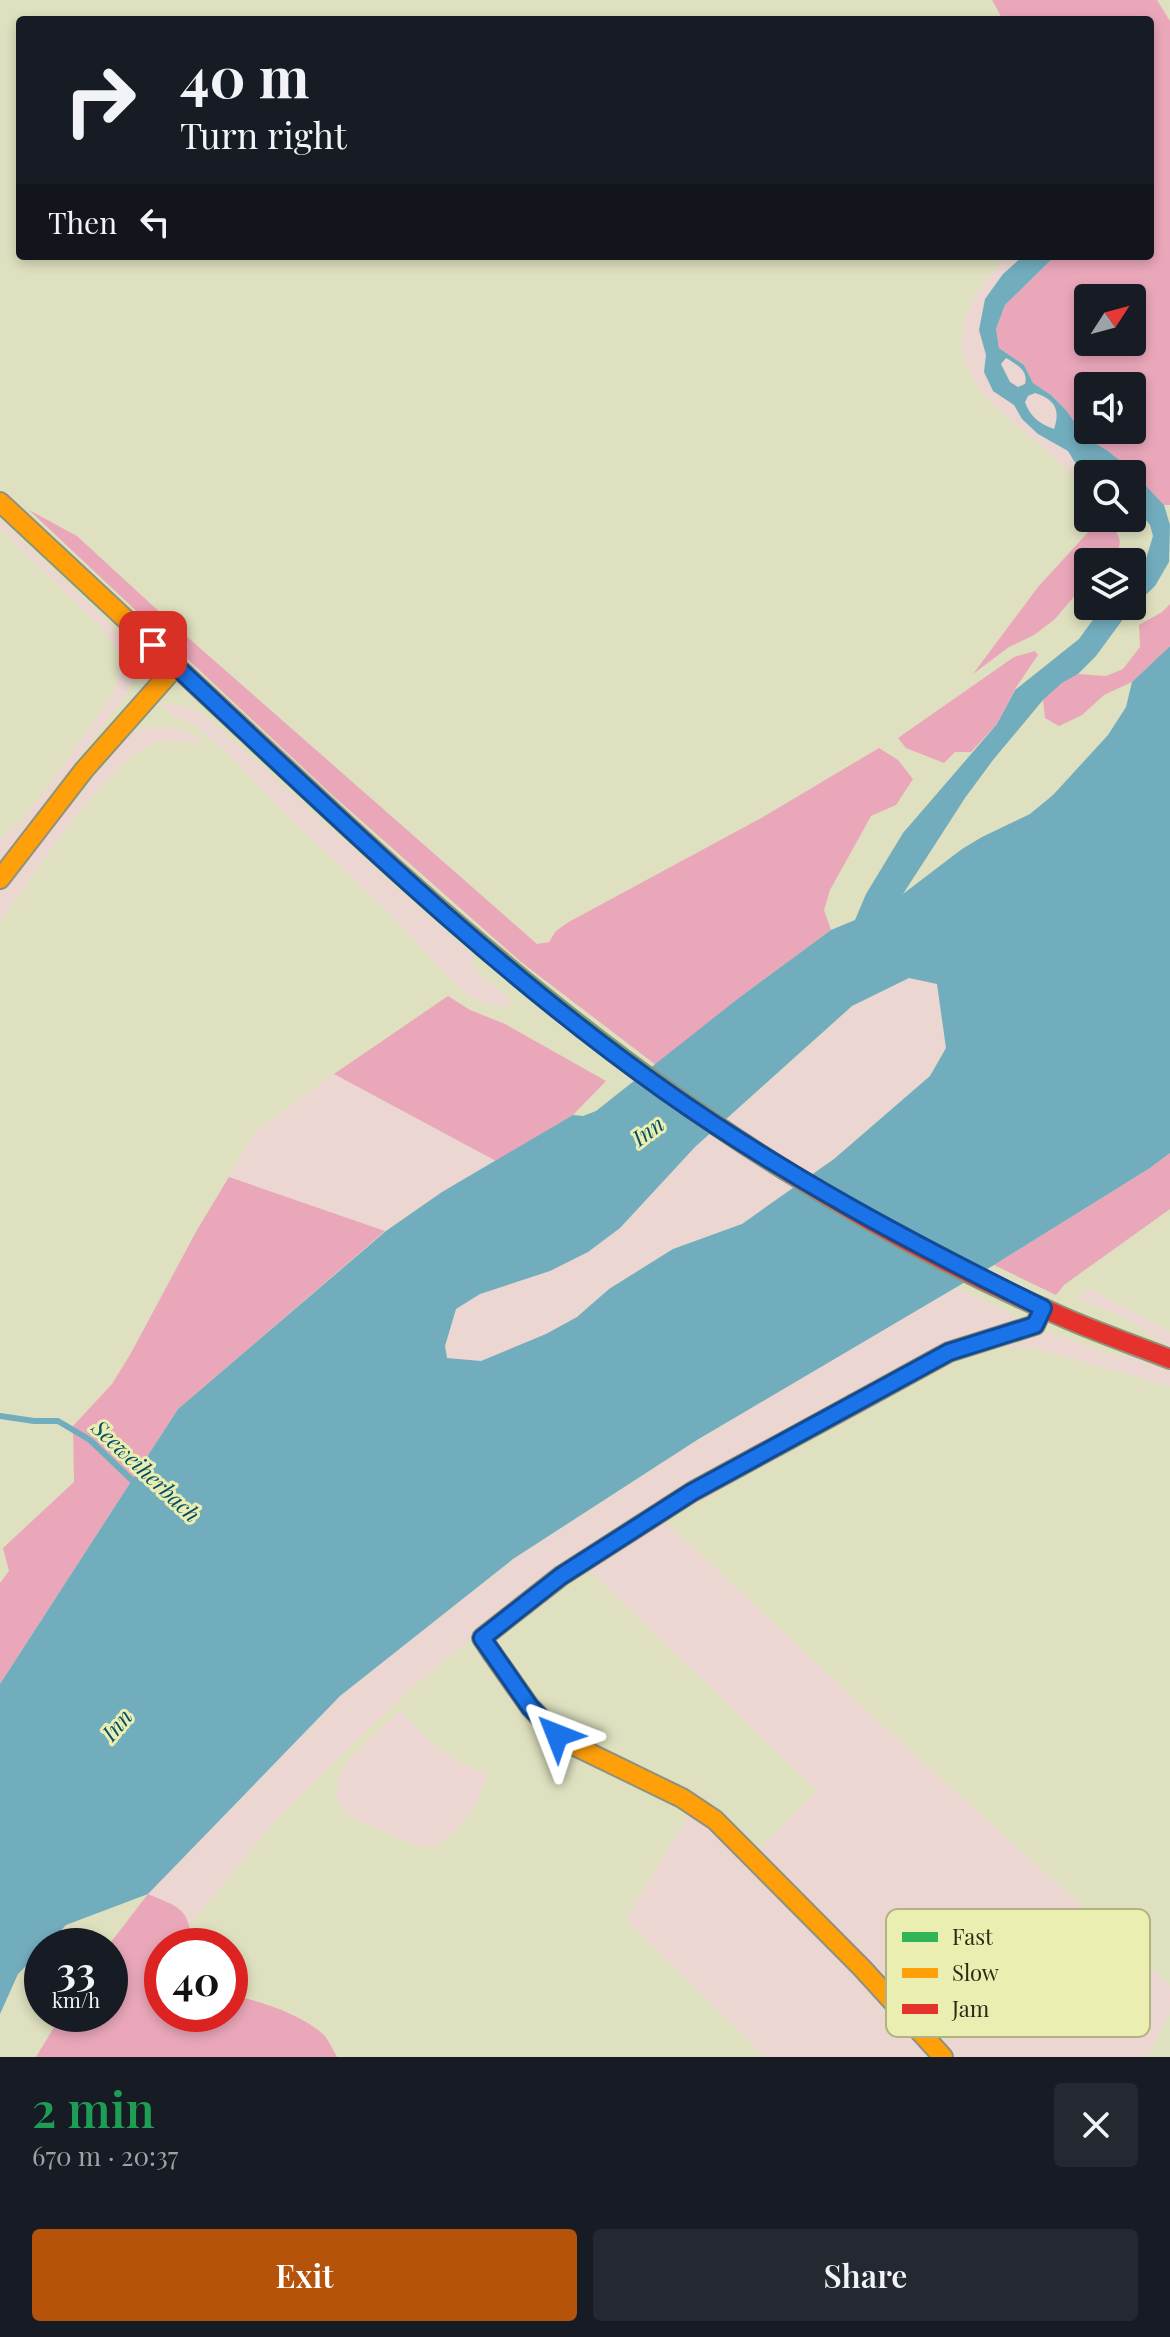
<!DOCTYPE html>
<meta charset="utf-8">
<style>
:root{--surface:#171b24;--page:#242831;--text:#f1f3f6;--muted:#9ea1a6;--accent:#b45309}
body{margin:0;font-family:"Playfair Display",serif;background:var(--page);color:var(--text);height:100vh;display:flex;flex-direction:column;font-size:30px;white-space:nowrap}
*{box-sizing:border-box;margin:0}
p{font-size:26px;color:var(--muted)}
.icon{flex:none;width:44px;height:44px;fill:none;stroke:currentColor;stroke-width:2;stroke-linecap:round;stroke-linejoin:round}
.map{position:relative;height:2057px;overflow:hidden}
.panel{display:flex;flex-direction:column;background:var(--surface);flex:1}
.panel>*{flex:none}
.banner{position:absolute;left:16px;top:16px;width:1138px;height:244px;border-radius:8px;box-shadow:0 4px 12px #0003;background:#171b24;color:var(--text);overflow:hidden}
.needle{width:52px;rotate:54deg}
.buttons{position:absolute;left:1074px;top:284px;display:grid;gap:16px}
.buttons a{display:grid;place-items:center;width:72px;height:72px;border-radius:8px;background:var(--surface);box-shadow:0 4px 12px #0003;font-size:40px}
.speed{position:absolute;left:24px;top:1928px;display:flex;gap:16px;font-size:40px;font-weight:700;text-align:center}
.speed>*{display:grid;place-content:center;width:104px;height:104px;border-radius:50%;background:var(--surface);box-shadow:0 4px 12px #0003;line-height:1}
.speed small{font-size:20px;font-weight:400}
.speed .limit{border:12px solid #d22;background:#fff;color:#111}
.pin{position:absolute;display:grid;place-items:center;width:68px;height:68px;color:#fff;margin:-34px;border-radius:16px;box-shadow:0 4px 12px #0006}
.me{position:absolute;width:88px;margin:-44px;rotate:315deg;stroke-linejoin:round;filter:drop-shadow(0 0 6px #0008)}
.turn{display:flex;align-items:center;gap:28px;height:168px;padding:0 32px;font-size:36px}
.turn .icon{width:104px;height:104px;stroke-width:2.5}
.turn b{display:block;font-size:56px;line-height:68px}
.then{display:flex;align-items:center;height:76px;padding:0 32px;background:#0003;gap:16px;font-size:30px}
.round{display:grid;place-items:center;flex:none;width:84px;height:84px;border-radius:8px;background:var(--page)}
.overview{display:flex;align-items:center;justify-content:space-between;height:136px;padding:0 32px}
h1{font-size:48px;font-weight:600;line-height:60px;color:#1e9e55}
.action{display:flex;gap:16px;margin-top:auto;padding:16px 32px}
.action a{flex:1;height:92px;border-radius:8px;background:var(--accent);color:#fff;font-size:32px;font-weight:600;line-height:92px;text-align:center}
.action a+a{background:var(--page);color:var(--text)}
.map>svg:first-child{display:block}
</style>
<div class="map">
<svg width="1170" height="2057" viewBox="0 0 1170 2057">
<rect width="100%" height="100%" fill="#dee0bf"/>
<path fill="#ebd6d1" d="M 1008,256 L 1023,256 L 1003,274 L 979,330 L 986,355 L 984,372 L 993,391 L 1014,405 L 1022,419 L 1038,434 L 1068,451 L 1074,461 L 1088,474 L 1088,488 C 1065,467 1041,446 1018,426 C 1009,418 999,410 990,401 C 940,350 964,300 1008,256 Z
M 1006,358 C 1016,364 1029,371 1025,385 L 1017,387 C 1008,381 1004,375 1001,364 Z
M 1035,393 C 1054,399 1061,409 1054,429 C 1040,424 1030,417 1025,402 L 1028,396 Z
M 0,520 L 125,638 C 144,670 139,673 120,703 L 0,861 L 0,840 L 24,819 L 113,695 C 124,663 123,652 100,626 L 0,529 Z
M 168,704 L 190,707 L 203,714 L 473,956 L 473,969 L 507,996 L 512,1005 L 497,1006 L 476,1000 L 456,985 L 388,912 L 290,818 L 226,752 L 195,725 L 175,717 L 162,706 Z
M 158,726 C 181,727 187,731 205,745 C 190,743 172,738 156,743 C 107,758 32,878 0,922 L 0,892 L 126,738 L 140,729 Z
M 909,978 L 937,984 L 946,1048 L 930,1076 L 834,1159 L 742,1224 L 673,1249 L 609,1289 L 577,1317 L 546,1334 L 481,1361 L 447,1359 L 445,1346 L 456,1309 L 479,1294 L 550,1271 L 620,1228 L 695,1147 L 853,1006 Z
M 334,1074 L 496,1161 L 442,1192 L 385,1231 L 229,1177 L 254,1133 Z
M 954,1287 L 1018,1317 L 494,1621 L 418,1682 L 342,1755 L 274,1822 L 190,1924 L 179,1907 L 148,1894 L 340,1696 L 513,1559 L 697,1440 Z
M 1090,1289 L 1170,1332 L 1170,1347 C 1156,1342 1146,1329 1133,1322 C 1116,1312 1096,1306 1078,1299 Z
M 1046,1332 L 1114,1356 L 1139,1357 L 1170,1370 L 1170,1386 L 1034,1348 L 1006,1348 Z
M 661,1517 L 882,1725 L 1170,1986 L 1170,2013 L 1147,2057 L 950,2057 L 756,1853 L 817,1791 L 585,1566 Z
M 400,1710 C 428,1739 446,1762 487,1772 L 478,1801 L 456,1831 L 434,1847 L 420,1847 L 350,1817 L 340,1805 L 336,1793 L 339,1775 L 349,1759 Z
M 692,1809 L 936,2057 L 765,2057 L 626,1919 Z"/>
<path fill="#eaa7ba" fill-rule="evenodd" d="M 992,0 L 1157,0 L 1170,21 L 1170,505 L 1164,505 L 1129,468 L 1108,451 L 1085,437 L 1066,410 L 1051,395 L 1033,383 L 1024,365 L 999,348 L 996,329 L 1005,305 L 1055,256 L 1150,256 L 1150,20 L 1003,20 ZM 1088,298 L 1132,298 L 1132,342 L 1088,342 ZM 1088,386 L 1132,386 L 1132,430 L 1088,430 Z
M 29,510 L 77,536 L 177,628 L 537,944 L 549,942 L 556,931 L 567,923 L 763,817 L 879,748 L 898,760 L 913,779 L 896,805 L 871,816 L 830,890 L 824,910 L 831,930 L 740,997 L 656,1065 L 521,962 L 331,794 Z
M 1101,518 C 1120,532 1126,540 1112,562 L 1088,562 L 1088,580 L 1055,619 L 1034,635 L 1009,647 L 973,674 L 1038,587 Z
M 1170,604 L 1170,646 L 1132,682 L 1104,695 L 1082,715 L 1059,726 L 1045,718 L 1043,700 L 1062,683 L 1078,674 L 1106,676 L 1123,669 L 1140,647 L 1139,625 L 1162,612 Z
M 1035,651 L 1038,655 L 1015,689 L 997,724 L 971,752 L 955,752 L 944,763 L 906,748 L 898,738 L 1014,657 Z
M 448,996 L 470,1010 L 505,1024 L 606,1081 L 573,1115 L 496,1161 L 334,1074 Z
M 1170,1153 L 1170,1209 L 1064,1285 L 1056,1295 L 994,1265 L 1150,1168 Z
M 229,1177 L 385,1231 L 178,1409 L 0,1684 L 0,1583 L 9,1571 L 3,1548 L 74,1482 L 73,1426 L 112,1384 L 131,1353 L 197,1230 Z
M 148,1894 C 181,1908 189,1908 192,1946 L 162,1946 L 162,2014 L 230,2014 L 230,1995 C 259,2000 302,2015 324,2035 C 329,2041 333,2050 337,2057 L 36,2057 L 62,2014 L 110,2014 L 110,1946 L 108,1946 Z"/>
<path fill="#72adbe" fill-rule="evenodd" d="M 1023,256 L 1055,256 L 1005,305 L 996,329 L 999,348 L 1024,365 L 1033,383 L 1051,395 L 1066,410 L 1085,437 L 1108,451 L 1129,468 L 1164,505 L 1170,525 L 1169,562 L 1155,586 L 1129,611 L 1096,656 L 1078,674 L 1062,683 L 1043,700 L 993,760 L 965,798 L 903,894 L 962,849 L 982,837 L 1030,814 L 1053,795 L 1108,735 L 1126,707 L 1132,682 L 1170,646 L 1170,1153 L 1150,1168 L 994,1265 L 697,1440 L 513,1559 L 340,1696 L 148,1894 L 66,1925 L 46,1946 L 42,1946 L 42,1950 L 18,1974 L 0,2014 L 0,1684 L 178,1409 L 386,1231 L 442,1192 L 573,1115 L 583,1116 L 596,1111 L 740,997 L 831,930 L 855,920 L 866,894 L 903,833 L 997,724 L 1015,690 L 1079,639 L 1103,606 L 1132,606 L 1132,576 L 1144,565 L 1153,536 L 1150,525 L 1132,504 L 1132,474 L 1127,474 L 1116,464 L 1109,463 L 1105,468 L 1105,474 L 1088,474 L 1074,461 L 1068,451 L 1038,434 L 1022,419 L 1014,405 L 993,391 L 984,372 L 986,355 L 979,330 L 985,299 L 1003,274 ZM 1006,358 C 1016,364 1029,371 1025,384 L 1018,387 L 1010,382 L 1001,364 ZM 1035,393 C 1054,399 1061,409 1054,429 C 1040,424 1030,417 1025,402 L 1028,396 ZM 909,978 L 937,984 L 946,1048 L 930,1076 L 834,1159 L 742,1224 L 673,1249 L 609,1289 L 577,1317 L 546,1334 L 481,1361 L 447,1358 L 445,1346 L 456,1309 L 480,1294 L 550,1271 L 588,1252 L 620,1228 L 695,1147 L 852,1006 Z"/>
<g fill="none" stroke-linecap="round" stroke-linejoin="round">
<path stroke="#72adbe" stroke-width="6" d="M 0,1416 L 34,1421 L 58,1421 L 90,1440 L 136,1484"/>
<g stroke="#909279" stroke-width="22">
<path id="fast" d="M 328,808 C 471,941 619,1067 785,1170
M 492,1653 L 482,1638 L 561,1576 L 692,1492 L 854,1404"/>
</g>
<g stroke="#909279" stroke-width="22">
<path id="slow" d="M 0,502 L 328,808
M 0,879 L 84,770 L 176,666
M 492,1653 L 530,1707 L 557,1735 L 575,1746 L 682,1798 L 715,1820 L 862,1968 L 943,2057"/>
</g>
<g stroke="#909279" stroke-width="22">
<path id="jam" d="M 785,1170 C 872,1224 962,1273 1056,1314 C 1093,1331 1132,1344 1170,1359
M 854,1404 L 949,1352 L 1035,1325 L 1043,1308"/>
</g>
<use href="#fast" stroke="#30b455" stroke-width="18"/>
<use href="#slow" stroke="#ff9f0a" stroke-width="18"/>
<use href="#jam" stroke="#e5322d" stroke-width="18"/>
</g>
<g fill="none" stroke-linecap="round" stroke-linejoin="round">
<g stroke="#114b97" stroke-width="20">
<path id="route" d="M 153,645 C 319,799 480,960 665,1091 C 784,1175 913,1244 1043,1308 L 1035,1325 L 949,1352 L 692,1492 L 561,1576 L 482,1638 L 530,1707 L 557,1735"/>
</g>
<use href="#route" stroke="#1a73e8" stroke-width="14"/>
</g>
<g text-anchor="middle" stroke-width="6" stroke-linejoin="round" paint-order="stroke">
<g font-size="22" font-style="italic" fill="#044e69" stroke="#eaeeb1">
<text transform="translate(648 1131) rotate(-36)" y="8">Inn</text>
<text transform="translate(146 1471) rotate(43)" y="8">Seeweiherbach</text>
<text transform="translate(117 1725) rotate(-50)" y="8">Inn</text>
</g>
</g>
<rect x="886" y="1909" width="264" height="128" rx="12" fill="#eaeeb1" stroke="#b1b482" stroke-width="2"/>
<rect x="902" y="1932" width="36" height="10" fill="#30b455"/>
<rect x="902" y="1968" width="36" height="10" fill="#ff9f0a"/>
<rect x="902" y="2004" width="36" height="10" fill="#e5322d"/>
<g font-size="22" fill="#2b2c14">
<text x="952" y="1945">Fast</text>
<text x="952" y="1981">Slow</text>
<text x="952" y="2017">Jam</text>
</g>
</svg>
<div class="buttons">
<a><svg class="needle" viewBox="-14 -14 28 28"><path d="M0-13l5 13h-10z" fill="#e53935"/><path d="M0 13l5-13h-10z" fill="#9ea1a6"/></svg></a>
<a><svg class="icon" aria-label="sound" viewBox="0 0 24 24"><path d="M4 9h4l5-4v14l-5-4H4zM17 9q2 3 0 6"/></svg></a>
<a><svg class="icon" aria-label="search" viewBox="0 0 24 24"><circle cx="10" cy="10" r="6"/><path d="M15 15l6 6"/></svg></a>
<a><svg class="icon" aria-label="layers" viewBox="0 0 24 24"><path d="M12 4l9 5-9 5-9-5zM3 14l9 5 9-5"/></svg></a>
</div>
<div class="speed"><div>33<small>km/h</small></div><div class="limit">40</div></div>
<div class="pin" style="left:153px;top:645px;background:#d93025"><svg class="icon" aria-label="arrive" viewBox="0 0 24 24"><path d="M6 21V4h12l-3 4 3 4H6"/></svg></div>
<svg class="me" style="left:557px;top:1735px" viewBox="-20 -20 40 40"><path d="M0-17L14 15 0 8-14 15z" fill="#1a73e8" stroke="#fff" stroke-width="4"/></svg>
<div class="banner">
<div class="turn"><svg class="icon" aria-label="right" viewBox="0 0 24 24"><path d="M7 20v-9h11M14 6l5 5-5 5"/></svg><div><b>40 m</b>Turn right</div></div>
<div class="then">Then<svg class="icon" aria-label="left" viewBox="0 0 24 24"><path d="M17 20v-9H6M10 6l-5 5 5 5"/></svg></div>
</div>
</div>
<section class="panel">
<div class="overview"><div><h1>2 min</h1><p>670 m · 20:37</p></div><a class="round"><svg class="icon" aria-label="close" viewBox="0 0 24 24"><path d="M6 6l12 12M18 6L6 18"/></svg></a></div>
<div class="action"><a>Exit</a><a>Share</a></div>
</section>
